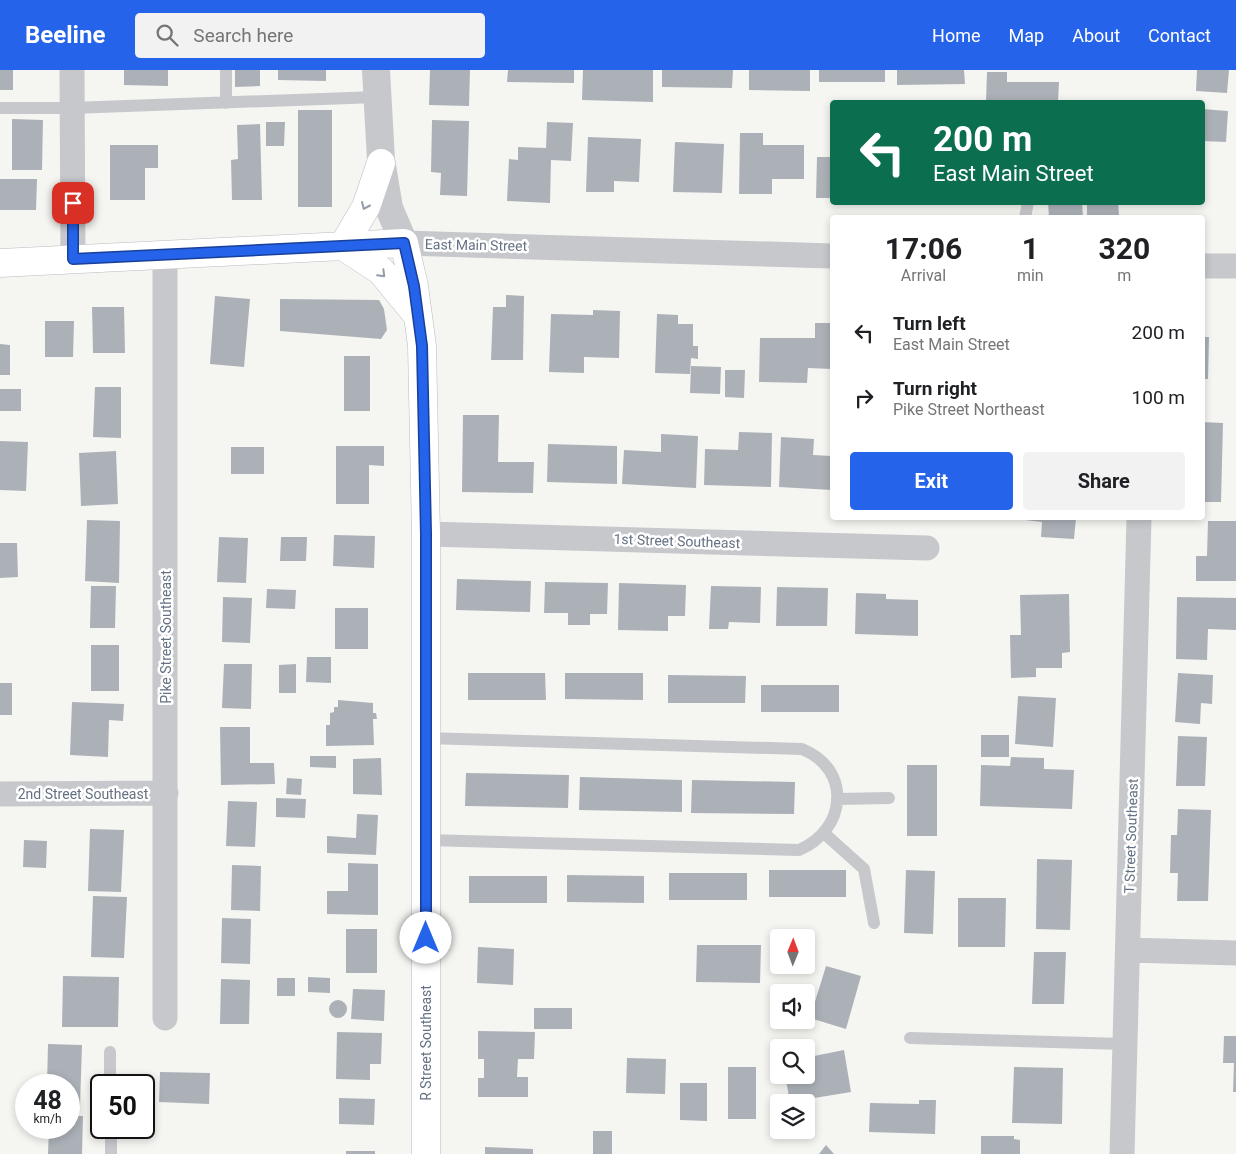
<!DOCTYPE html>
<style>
:root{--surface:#fff;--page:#f2f2f2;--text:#202124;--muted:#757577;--accent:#2563eb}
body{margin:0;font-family:Roboto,sans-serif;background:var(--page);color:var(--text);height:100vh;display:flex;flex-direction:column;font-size:19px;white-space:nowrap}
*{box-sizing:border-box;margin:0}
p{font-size:16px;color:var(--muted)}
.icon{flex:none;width:28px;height:28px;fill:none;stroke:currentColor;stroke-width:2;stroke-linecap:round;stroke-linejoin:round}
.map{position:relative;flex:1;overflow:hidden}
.details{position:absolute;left:830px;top:145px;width:375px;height:305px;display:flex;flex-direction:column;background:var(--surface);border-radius:5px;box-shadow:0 2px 8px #0003}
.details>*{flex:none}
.hud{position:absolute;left:830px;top:30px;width:375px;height:105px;border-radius:5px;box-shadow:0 2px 8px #0003;background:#0b6e4f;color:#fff;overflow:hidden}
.needle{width:32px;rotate:1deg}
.fabs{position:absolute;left:770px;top:859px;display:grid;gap:10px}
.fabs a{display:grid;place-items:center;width:45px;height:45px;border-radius:5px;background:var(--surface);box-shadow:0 2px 8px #0003;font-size:25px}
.speed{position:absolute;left:15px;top:1004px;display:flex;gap:10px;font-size:25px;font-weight:700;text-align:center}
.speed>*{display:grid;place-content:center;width:65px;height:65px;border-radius:50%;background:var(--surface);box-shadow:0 2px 8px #0003;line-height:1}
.speed small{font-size:12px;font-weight:400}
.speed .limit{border:2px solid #111;border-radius:8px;background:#fff;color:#111}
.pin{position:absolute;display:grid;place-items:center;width:42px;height:42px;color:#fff;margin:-21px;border-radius:10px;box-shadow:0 2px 8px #0006}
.me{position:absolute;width:55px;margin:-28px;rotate:0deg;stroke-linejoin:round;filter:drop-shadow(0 0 4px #0008)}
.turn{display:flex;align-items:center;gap:18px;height:105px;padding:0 20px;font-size:22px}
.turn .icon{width:65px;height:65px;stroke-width:2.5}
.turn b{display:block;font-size:35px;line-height:42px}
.eta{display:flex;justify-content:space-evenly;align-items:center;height:85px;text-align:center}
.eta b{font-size:30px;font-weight:700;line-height:35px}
.primary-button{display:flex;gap:10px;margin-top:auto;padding:10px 20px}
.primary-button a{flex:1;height:58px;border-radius:5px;background:var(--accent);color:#fff;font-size:20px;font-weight:700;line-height:58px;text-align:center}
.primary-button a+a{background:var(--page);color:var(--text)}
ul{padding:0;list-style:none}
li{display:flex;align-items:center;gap:15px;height:65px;padding:0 20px}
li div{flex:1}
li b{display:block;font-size:19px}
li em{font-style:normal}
header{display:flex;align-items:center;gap:30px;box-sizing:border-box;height:70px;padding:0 25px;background:var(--accent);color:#fff}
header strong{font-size:24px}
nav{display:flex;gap:28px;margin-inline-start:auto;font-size:18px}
.search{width:350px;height:45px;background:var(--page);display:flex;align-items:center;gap:12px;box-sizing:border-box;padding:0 18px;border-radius:5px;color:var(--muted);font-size:19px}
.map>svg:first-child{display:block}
</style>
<header>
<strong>Beeline</strong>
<div class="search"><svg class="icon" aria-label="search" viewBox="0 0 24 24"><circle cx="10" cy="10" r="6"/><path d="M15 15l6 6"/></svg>Search here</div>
<nav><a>Home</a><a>Map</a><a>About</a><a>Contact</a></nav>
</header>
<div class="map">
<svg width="1236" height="1084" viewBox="0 0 1236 1084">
<rect width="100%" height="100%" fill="#f5f6f2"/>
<path fill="#acb1b8" d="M 0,0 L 13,0 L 13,20 L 0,20 Z
M 124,0 L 168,0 L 168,16 L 124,15 Z
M 235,0 L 260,0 L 260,16 L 235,17 Z
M 278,0 L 326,0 L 326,11 L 278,10 Z
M 430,0 L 470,0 L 469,36 L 429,35 Z
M 508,0 L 574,0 L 574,13 L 507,12 Z
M 583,0 L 653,0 L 653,32 L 582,30 Z
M 662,0 L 733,0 L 732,18 L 662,17 Z
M 749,0 L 810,0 L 810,21 L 749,20 Z
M 819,0 L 885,0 L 885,12 L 819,12 Z
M 897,0 L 964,0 L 965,14 L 897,15 Z
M 1197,0 L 1229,0 L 1227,23 L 1196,21 Z
M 987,2 L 1007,2 L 1007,12 L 1059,12 L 1058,32 L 986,32 Z
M 1202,39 L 1228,41 L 1226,72 L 1202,71 Z
M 298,40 L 332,40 L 332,137 L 298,137 Z
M 12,49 L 43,50 L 42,100 L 12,100 Z
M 432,50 L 469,51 L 467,126 L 440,125 L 441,103 L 431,102 Z
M 266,52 L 285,52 L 284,76 L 266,76 Z
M 547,52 L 573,53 L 571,91 L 551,90 L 550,133 L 507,131 L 509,89 L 518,90 L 518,77 L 546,78 Z
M 260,54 L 262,130 L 232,130 L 231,90 L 238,89 L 237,55 Z
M 740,63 L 763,63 L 763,75 L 804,75 L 804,109 L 772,109 L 772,124 L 739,124 Z
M 588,67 L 641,69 L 639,112 L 614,111 L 614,122 L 586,122 Z
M 675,72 L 724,74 L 722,123 L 673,122 Z
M 110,75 L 158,75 L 158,98 L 145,98 L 145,130 L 110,130 Z
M 817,87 L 832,87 L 832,128 L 816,128 Z
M 0,109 L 37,109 L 36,140 L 0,140 Z
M 1048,132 L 1082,132 L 1083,148 L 1049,148 Z
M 1087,132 L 1118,132 L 1119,145 L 1087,145 Z
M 506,225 L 524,226 L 523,290 L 491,290 L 493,237 L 506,237 Z
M 215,226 L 250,229 L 244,297 L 210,294 Z
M 280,229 L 379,230 L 384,239 L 387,260 L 381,269 L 280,261 Z
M 92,237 L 124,237 L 125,283 L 93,283 Z
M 593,240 L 620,241 L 619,288 L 584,287 L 584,303 L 549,302 L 551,244 L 593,245 Z
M 657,244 L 678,245 L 678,254 L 693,254 L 693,276 L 698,276 L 698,289 L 691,288 L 690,304 L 655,303 Z
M 45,251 L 74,251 L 73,287 L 45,287 Z
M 815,253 L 832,253 L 832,299 L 808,298 L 807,313 L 759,312 L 760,268 L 815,268 Z
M 1202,267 L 1209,267 L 1208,309 L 1202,309 Z
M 0,274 L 10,275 L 10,305 L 0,305 Z
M 344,286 L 370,286 L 370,341 L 344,341 Z
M 691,296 L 721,297 L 720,324 L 690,323 Z
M 725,300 L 745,300 L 744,328 L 725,327 Z
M 95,317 L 121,317 L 121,368 L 93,367 Z
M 0,319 L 21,319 L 21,341 L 0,341 Z
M 463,345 L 499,345 L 498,392 L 534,392 L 533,423 L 462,422 Z
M 1202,352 L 1223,353 L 1221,432 L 1202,432 Z
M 739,362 L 772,363 L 771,417 L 704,415 L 705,379 L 738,380 Z
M 661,364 L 698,366 L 696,418 L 622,414 L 624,380 L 661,382 Z
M 781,367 L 814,369 L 813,385 L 832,386 L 832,420 L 779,417 Z
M 0,371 L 28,372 L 26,421 L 0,420 Z
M 548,374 L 617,376 L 617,414 L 547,412 Z
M 336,376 L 384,376 L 384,396 L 369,395 L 369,434 L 336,434 Z
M 231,377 L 264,377 L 264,404 L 231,404 Z
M 116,381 L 118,434 L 81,436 L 79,383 Z
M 1025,448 L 1076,448 L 1074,469 L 1041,467 L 1042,452 L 1025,450 Z
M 87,450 L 120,451 L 119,513 L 85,511 Z
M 1208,451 L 1236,451 L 1236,511 L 1196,511 L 1196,486 L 1207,486 Z
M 334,465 L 375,466 L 374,498 L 333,496 Z
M 219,467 L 248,468 L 246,513 L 217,512 Z
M 281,467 L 307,467 L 306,491 L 280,491 Z
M 0,473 L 17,473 L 18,507 L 0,508 Z
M 457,509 L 531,511 L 530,542 L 456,540 Z
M 545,512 L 608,513 L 607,544 L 590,544 L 590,555 L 568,555 L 568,543 L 544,543 Z
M 619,513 L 686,515 L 685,546 L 668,546 L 668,561 L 618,560 Z
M 91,516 L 116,516 L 115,558 L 90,558 Z
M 711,516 L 761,517 L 760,553 L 729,552 L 728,559 L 709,559 Z
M 777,517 L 828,518 L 827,556 L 776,556 Z
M 267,519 L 296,520 L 295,539 L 266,538 Z
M 856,523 L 886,524 L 886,529 L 918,530 L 918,566 L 855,564 Z
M 1069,524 L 1070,582 L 1062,583 L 1062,598 L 1036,598 L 1036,607 L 1011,608 L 1010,565 L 1021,565 L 1020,525 Z
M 223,527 L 252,528 L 250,573 L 222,572 Z
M 1177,527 L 1236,528 L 1236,560 L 1208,559 L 1207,590 L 1176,589 Z
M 335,538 L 368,538 L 368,579 L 335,579 Z
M 91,575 L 119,575 L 119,621 L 91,621 Z
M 307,587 L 331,587 L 331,613 L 306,612 Z
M 224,594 L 252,594 L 251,639 L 222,638 Z
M 296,594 L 296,623 L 279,623 L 279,595 Z
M 468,603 L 545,603 L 546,630 L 468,630 Z
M 565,603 L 643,603 L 643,630 L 565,629 Z
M 1178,603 L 1213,605 L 1212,634 L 1201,633 L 1200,654 L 1175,652 Z
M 668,605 L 746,606 L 745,633 L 668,633 Z
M 0,613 L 12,613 L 12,645 L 0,645 Z
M 761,615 L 839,615 L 839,642 L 761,642 Z
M 1018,626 L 1056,628 L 1053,677 L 1015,674 Z
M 338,630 L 373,633 L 373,643 L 376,643 L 377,649 L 373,649 L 374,675 L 326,676 L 326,655 L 330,655 L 330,643 L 334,642 L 334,637 L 338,637 Z
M 72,632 L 124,634 L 123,651 L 109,650 L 108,687 L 70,685 Z
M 220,657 L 250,657 L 250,693 L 274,693 L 275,714 L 221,715 Z
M 981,665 L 1009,665 L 1009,687 L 981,687 Z
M 1178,666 L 1207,667 L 1205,716 L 1176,716 Z
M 310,686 L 336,686 L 336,698 L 310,697 Z
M 1011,687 L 1044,688 L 1044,699 L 1074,700 L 1072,739 L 980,736 L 981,695 L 1010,696 Z
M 381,688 L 382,725 L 353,724 L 353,689 Z
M 907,695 L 937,695 L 937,766 L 907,766 Z
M 466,703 L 569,705 L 568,738 L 465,736 Z
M 580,707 L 682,710 L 682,742 L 579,740 Z
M 287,708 L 302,709 L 301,725 L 286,724 Z
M 692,710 L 795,712 L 794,744 L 691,743 Z
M 276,728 L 306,729 L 305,748 L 276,747 Z
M 228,731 L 257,732 L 255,777 L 226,776 Z
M 1178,739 L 1211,740 L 1208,831 L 1177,831 L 1178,803 L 1170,803 L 1171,765 L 1177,765 Z
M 357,744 L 378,745 L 376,785 L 327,783 L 327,766 L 356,768 Z
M 90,759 L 124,760 L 121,822 L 88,821 Z
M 24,770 L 47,771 L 46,798 L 23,797 Z
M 1037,789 L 1072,790 L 1070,860 L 1036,859 Z
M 348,793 L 378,794 L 378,845 L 327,844 L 327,821 L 348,821 Z
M 232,795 L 261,796 L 260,841 L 231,840 Z
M 769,800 L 846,800 L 846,827 L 769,827 Z
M 906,800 L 935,801 L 933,864 L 904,863 Z
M 669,803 L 747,803 L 747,830 L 669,830 Z
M 567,805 L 644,806 L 644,833 L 567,832 Z
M 469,806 L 547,806 L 547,833 L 469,833 Z
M 93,826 L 127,827 L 124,888 L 91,887 Z
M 958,828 L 1006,828 L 1005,877 L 958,877 Z
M 222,848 L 251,849 L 250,894 L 221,893 Z
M 346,859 L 377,859 L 377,903 L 346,903 Z
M 697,875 L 761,875 L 760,913 L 696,912 Z
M 478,877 L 514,879 L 513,915 L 477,913 Z
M 1034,882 L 1066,882 L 1064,934 L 1032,934 Z
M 826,896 L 861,906 L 846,959 L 810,948 Z
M 63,906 L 119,907 L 118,957 L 62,957 Z
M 308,907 L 330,908 L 330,923 L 308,922 Z
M 277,908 L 295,908 L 295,926 L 277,926 Z
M 221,909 L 250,910 L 249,954 L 220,954 Z
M 353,919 L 385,920 L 384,951 L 351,949 Z
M329 939a9 9 0 1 1 18 0a9 9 0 1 1-18 0Z
M 534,938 L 572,938 L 572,959 L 534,959 Z
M 478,961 L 535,962 L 534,989 L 518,989 L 517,1007 L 528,1007 L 528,1027 L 478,1027 L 478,1008 L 484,1008 L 484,989 L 478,989 Z
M 337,962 L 382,963 L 381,994 L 370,994 L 370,1010 L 336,1009 Z
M 1224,966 L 1236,966 L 1236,1022 L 1233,1022 L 1234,993 L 1223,993 Z
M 48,974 L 82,975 L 80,1036 L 69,1036 L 69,1015 L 47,1015 Z
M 844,980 L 851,1022 L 790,1032 L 785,1005 L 806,1005 L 806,996 L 815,994 L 814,986 Z
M 627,988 L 666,989 L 665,1024 L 626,1023 Z
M 728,997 L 756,997 L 756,1049 L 728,1049 Z
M 1014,997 L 1063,998 L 1062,1054 L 1012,1053 Z
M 160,1002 L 210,1003 L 209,1034 L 159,1032 Z
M 680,1013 L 707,1013 L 707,1051 L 680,1050 Z
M 339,1028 L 375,1029 L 374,1055 L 339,1054 Z
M 919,1030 L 936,1030 L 935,1064 L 869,1062 L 870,1033 L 919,1034 Z
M 69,1046 L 83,1046 L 82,1084 L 48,1084 L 49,1058 L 69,1058 Z
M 593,1061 L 612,1061 L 612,1084 L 593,1084 Z
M 981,1066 L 1014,1066 L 1014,1069 L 1020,1070 L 1020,1084 L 981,1084 Z
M 826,1075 L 834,1084 L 819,1084 Z
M 485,1077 L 533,1079 L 533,1084 L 485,1084 Z
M 346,1081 L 375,1081 L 375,1084 L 346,1084 Z"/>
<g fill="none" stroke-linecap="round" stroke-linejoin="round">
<g stroke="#b8bbc0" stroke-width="29">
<path id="secondary" d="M 381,93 L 366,137 L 343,176 L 381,201 L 418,246
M 0,193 L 404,173 L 414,216 L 422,276 L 426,464 L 426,1084"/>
</g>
<path stroke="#c6c8cc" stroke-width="12" d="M 226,0 L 226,33
M 0,38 L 72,38 L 377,27
M 1025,148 L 1028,132
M 425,668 L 802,679 C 852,699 847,760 799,780 L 426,770
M 837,729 L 889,728
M 825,764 L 864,799 L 874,853
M 910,968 L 1125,974
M 110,982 L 110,1015
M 111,1058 L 111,1084"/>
<path stroke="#c6c8cc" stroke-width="25" d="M 72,0 L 73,189
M 404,173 L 832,186
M 165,186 L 165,948
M 1202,196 L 1236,196
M 426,464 L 927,478
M 0,724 L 166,723
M 1128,880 L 1236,883
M 1122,1084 L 1139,448"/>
<path stroke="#c6c8cc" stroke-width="28" d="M 376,0 L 381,90 L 389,138 L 404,173"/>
<use href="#secondary" stroke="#fff" stroke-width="28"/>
</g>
<defs><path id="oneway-chevron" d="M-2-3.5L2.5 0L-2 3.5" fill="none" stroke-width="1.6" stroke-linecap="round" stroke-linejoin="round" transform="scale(1.25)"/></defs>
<g stroke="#939ca8">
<use href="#oneway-chevron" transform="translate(365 136) rotate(114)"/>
<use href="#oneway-chevron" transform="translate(382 204) rotate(45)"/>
</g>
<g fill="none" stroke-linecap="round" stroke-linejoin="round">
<g stroke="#184099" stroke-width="12">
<path id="route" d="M 73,133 L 73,189 L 404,173 L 414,216 L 422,276 L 426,464 L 426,868"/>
</g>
<use href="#route" stroke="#2563eb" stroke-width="9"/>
</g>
<g text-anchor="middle" stroke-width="5" stroke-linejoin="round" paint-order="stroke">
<g font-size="14" fill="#657183" stroke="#fff">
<text transform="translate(476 175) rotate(1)" y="5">East Main Street</text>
<text transform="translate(677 471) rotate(2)" y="5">1st Street Southeast</text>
<text transform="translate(166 567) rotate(-90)" y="5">Pike Street Southeast</text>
<text x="83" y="729">2nd Street Southeast</text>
<text transform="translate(1131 766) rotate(-88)" y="5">T Street Southeast</text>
<text transform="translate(426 973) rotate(-90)" y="5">R Street Southeast</text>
</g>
</g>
</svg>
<div class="fabs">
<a><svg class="needle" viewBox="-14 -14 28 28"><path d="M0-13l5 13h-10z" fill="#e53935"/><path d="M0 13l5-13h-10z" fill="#757577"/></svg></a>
<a><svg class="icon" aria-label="sound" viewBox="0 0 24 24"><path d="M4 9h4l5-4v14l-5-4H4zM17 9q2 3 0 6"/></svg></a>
<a><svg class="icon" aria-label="search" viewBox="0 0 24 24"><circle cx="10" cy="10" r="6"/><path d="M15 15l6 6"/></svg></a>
<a><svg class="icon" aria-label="layers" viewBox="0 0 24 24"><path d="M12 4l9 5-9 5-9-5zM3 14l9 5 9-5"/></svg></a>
</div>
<div class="speed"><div>48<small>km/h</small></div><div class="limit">50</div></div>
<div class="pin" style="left:73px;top:133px;background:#d93025"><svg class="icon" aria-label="arrive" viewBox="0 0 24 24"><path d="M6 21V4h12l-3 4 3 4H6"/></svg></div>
<svg class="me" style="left:426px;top:868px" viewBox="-20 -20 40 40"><circle r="19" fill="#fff"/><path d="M0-13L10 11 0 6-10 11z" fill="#2563eb"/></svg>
<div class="hud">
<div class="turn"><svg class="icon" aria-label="left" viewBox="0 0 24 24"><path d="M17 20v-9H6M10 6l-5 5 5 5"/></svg><div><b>200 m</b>East Main Street</div></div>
</div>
<section class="details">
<div class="eta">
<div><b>17:06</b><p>Arrival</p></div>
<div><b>1</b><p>min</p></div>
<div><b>320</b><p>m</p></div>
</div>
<ul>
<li><svg class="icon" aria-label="left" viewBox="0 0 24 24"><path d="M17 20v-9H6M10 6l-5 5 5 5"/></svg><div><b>Turn left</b><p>East Main Street</p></div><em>200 m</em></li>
<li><svg class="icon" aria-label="right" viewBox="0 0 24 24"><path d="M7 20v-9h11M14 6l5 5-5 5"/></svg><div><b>Turn right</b><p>Pike Street Northeast</p></div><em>100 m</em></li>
</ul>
<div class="primary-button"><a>Exit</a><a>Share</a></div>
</section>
</div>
